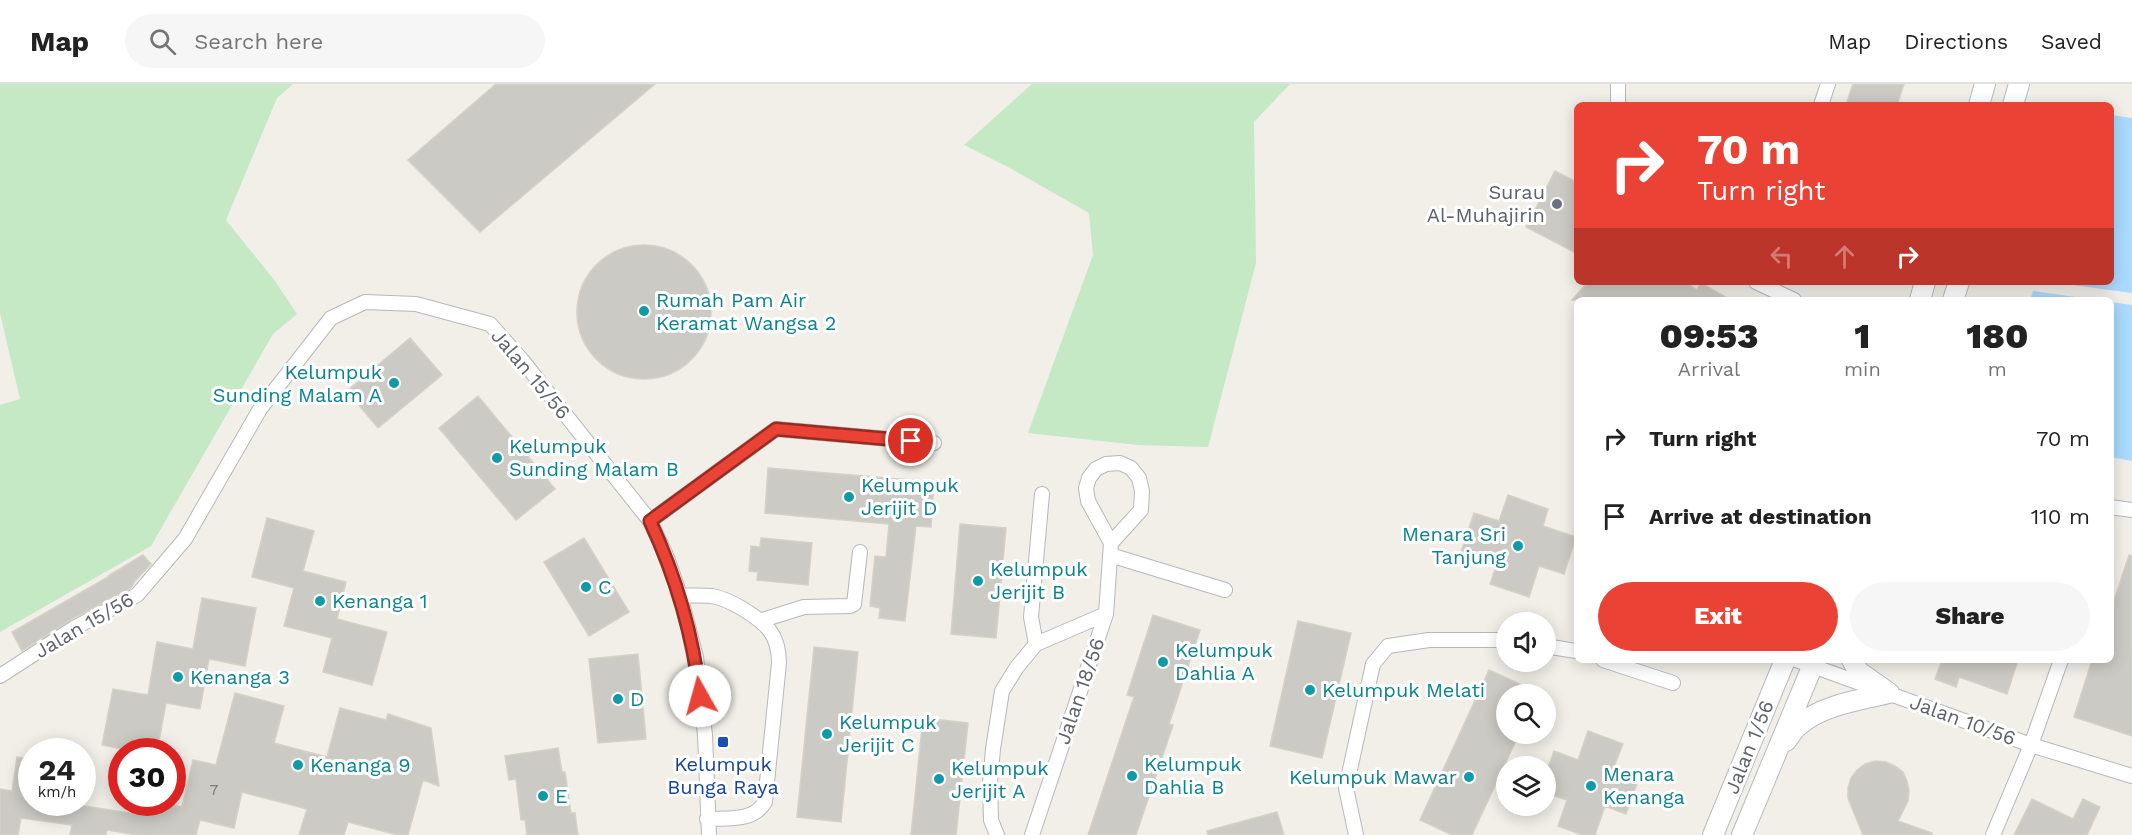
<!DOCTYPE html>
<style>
:root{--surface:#fff;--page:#f6f6f6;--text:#222;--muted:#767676;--line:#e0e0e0;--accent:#ea4335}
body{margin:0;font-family:"Work Sans",sans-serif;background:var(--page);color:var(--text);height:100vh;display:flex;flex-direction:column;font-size:22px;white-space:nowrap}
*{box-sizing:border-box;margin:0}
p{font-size:20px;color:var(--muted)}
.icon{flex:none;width:33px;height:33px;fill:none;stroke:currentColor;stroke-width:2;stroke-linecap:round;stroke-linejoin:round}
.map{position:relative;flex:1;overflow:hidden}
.side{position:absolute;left:1574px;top:213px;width:540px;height:366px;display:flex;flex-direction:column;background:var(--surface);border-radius:9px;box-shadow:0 3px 15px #0003}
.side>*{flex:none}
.banner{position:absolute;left:1574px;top:18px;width:540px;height:183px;border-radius:9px;box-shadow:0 3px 15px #0003;background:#ea4335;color:#fff;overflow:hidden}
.controls{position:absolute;left:1496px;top:528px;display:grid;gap:12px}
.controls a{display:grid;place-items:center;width:60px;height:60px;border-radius:50%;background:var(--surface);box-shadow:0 3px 15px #0003;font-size:30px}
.speed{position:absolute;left:18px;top:654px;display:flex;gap:12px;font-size:30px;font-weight:700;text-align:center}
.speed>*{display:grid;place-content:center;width:78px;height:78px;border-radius:50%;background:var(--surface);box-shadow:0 3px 15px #0003;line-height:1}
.speed small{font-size:15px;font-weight:400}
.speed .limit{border:9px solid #d22;background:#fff;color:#111}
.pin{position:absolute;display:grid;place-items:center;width:51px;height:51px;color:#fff;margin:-26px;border:3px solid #fff;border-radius:50%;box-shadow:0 2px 6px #0007}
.me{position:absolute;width:66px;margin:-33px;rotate:353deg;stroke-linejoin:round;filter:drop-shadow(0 0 4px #0008)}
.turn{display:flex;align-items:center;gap:21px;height:126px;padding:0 24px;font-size:27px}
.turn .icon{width:78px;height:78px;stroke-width:2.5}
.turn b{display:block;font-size:42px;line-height:51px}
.lanes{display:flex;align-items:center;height:57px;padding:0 24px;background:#0003;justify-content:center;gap:30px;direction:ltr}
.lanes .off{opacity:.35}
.eta{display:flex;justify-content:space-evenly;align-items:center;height:102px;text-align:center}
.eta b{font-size:36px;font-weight:800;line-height:42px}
.primary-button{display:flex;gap:12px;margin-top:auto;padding:12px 24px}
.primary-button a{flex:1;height:69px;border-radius:36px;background:var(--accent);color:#fff;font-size:24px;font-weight:800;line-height:69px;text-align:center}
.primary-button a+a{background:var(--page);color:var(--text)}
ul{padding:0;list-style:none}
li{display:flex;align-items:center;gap:18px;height:78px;padding:0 24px}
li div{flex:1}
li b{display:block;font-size:22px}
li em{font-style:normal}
header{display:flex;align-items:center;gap:36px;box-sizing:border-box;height:84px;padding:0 30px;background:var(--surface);border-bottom:2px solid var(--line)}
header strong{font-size:28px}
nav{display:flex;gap:33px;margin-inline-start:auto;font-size:21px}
.search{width:420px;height:54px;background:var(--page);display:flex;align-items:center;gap:15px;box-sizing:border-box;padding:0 21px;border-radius:33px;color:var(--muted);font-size:22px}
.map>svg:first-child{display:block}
</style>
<header>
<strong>Map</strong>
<div class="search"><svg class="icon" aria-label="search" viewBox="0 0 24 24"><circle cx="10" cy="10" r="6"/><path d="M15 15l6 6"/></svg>Search here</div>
<nav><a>Map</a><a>Directions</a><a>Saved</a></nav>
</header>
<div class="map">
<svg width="2132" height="751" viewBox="0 0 2132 751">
<rect width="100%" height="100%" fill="#f1efe8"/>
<path fill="#c5e8c5" d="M 0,0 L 293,0 L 277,14 L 226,136 L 275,197 L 297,230 L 273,250 L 151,462 L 0,548 L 0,321 L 20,315 L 0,229 Z
M 1032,0 L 1290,0 L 1254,38 L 1256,179 L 1208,363 L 1138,361 L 1028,349 L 1093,171 L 1089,129 L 1010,84 L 964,61 Z"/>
<path fill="#aadaff" d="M 2111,31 L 2132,34 L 2132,209 L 2051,198 L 2110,198 Z
M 2033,207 L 2097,216 L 2030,216 Z
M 2111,218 L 2132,221 L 2132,377 L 2111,373 Z"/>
<path fill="#cccac5" stroke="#d6d1c6" stroke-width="1.5" d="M 496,0 L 655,0 L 480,148 L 408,76 Z
M 1853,0 L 1904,0 L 1897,21 L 1846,21 Z
M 1555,87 L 1576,98 L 1576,169 L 1526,143 Z
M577 228a67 67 0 1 1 134 0a67 67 0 1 1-134 0Z
M 1588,198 L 1684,198 L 1697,206 L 1701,199 L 1731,216 L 1572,216 Z
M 410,254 L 442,291 L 378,344 L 347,307 Z
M 478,312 L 555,405 L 516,436 L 439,344 Z
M 768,384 L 934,398 L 931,443 L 916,442 L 905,537 L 879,534 L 880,524 L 870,522 L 875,472 L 886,473 L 889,440 L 765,429 Z
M 1508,411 L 1548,425 L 1543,442 L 1576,453 L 1564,490 L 1539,482 L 1529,513 L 1490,500 L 1496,483 L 1460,471 L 1474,429 L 1499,437 Z
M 267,434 L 314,447 L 303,487 L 346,498 L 337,535 L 387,548 L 372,601 L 323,588 L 332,554 L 284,542 L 294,504 L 252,493 Z
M 960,440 L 1006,444 L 996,554 L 951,550 Z
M 584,454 L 629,528 L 589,552 L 544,478 Z
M 761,454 L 812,459 L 808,501 L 757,496 L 758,488 L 749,487 L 751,462 L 760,463 Z
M 143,471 L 151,480 L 135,497 L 131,504 L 70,536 L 22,567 L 12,548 L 108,493 L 108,492 Z
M 2129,471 L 2132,472 L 2132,652 L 2074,633 L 2092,576 L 2110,576 L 2110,529 Z
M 202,514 L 256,524 L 245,582 L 209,575 L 200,625 L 166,619 L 157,668 L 137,668 L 102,661 L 113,605 L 148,611 L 157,558 L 193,565 Z
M 1153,531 L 1200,546 L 1169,640 L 1173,641 L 1136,751 L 1088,751 L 1134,613 L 1127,611 Z
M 1298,537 L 1351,549 L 1322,674 L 1270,662 Z
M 814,563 L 858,568 L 841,738 L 797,733 Z
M 638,570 L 646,655 L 598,659 L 589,575 Z
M 1942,576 L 2018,576 L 2007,610 L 1959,593 L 1956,603 L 1935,595 Z
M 1489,586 L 1542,610 L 1506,610 L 1506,650 L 1519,650 L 1472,751 L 1452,751 L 1420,736 Z
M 235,609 L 284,622 L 274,659 L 327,673 L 340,624 L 386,636 L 388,630 L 431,644 L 439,702 L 423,696 L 408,751 L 398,751 L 348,738 L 344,751 L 299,751 L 307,725 L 242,708 L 234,744 L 200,736 L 196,751 L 137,751 L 107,746 L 106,751 L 70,751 L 72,741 L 21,734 L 18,751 L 0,751 L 0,705 L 12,707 L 17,673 L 32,675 L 32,718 L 59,718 L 142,731 L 145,718 L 161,718 L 182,723 L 193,676 L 216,681 Z
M 923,634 L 968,639 L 956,751 L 911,751 Z
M 1588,647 L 1623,660 L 1613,685 L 1639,694 L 1626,730 L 1605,722 L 1595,751 L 1582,751 L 1558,742 L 1567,716 L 1545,709 L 1545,692 L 1554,667 L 1578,676 Z
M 558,664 L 562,688 L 565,688 L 571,729 L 575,729 L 578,751 L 527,751 L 525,736 L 521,736 L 516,695 L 509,696 L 505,672 Z
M 1875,677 L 1886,678 L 1895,682 L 1903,688 L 1907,697 L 1909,707 L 1908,717 L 1898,737 L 1932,749 L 1932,751 L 1863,751 L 1848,714 L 1848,704 L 1851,694 L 1857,686 L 1865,680 Z
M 2032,715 L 2073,735 L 2083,715 L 2100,723 L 2087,751 L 2014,751 Z
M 1277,728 L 1284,751 L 1208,751 L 1207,747 Z"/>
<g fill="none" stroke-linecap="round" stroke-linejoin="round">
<g stroke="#b5b8bc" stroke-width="16">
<path id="street" d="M 1618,0 L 1618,21
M 1821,21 L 1828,0
M 1756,198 L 1794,216
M 2110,423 L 2132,426
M 650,437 L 776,345 L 934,359
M 1110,471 L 1225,506
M 680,511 C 690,512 702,511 712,512 C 723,514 733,519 743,525 C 766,539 779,550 779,579 L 765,718 C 753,738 728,734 707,735
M 762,536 L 804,523 L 850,522 L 854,520 L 860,468
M 1036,560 L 1031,533 L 1042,410
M 1545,562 L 1576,567
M 1603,576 L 1673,599
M 1796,576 L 2031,661 L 2132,692
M 0,592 L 74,544 L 137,511 L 185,455 L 260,325 L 331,234 L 365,218 L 416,220 L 490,240 L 522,276 L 650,437 L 666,471 L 680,511 L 696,573 L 705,651 L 709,751
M 997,751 L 991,736 L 990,699 L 993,665 L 1002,607 L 1017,583 L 1036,560 L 1106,530
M 1032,751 L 1106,530 L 1111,459 L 1088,417 L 1086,404 L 1089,394 L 1096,385 L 1106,380 L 1120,379 L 1131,384 L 1139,394 L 1142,407 L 1141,426 L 1111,459
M 1356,751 L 1346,704 L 1373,580 L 1388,562 L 1429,556 L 1506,556
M 1993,751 L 2031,661 L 2061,576"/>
</g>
<g stroke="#b6babf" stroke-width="22">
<path id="secondary" d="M 1979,21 L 1985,0
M 2013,21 L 2019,0
M 1920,216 L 1925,198
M 1953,216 L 1959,198
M 1852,576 L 1859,588 L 1889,609
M 1786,657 C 1790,652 1793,646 1798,642 C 1822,621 1859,616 1889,609
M 1713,751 L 1785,576
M 1742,751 L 1815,576"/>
</g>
<use href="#street" stroke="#fff" stroke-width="14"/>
<use href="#secondary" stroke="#fff" stroke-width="20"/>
</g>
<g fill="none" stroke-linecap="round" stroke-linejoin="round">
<g stroke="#982c22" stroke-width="15">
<path id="route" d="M 700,612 C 693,551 676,493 650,437 L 776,345 L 911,357"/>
</g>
<use href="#route" stroke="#ea4335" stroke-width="10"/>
</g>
<circle fill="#6b7280" stroke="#fff" stroke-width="2" cx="1557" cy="120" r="6"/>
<g fill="#0f9aa8" stroke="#fff" stroke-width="2">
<circle cx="644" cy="227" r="6"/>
<circle cx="394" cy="299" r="6"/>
<circle cx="497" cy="374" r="6"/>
<circle cx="849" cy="413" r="6"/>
<circle cx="1518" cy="462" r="6"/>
<circle cx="978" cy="497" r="6"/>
<circle cx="586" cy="503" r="6"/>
<circle cx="320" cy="517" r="6"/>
<circle cx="1163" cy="578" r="6"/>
<circle cx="178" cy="593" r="6"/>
<circle cx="1310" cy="606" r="6"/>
<circle cx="618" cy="615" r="6"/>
<circle cx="827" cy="650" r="6"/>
<circle cx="298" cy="681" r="6"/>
<circle cx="1132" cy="692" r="6"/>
<circle cx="1469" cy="693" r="6"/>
<circle cx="939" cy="695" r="6"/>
<circle cx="1591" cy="702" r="6"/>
<circle cx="543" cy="712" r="6"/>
</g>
<rect fill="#1a4fb4" stroke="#fff" stroke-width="2" x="717" y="652" width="12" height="12" rx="3"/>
<g text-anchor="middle" stroke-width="6" stroke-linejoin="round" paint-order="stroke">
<g font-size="16" fill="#7a7d7f">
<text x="214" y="711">7</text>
</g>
<g font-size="20" fill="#5b616d" stroke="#fff" text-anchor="end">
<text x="1545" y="115">Surau<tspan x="1545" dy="23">Al-Muhajirin</tspan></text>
</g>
<g font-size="20" fill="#0d838f" stroke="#fff" text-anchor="start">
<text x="656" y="223">Rumah Pam Air<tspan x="656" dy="23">Keramat Wangsa 2</tspan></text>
<text x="382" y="295" text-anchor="end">Kelumpuk<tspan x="382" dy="23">Sunding Malam A</tspan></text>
<text x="509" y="369">Kelumpuk<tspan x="509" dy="23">Sunding Malam B</tspan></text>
<text x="861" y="408">Kelumpuk<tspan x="861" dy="23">Jerijit D</tspan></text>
<text x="1506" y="457" text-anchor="end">Menara Sri<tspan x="1506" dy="23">Tanjung</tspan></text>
<text x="990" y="492">Kelumpuk<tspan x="990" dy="23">Jerijit B</tspan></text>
<text x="598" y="510">C</text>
<text x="332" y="524">Kenanga 1</text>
<text x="1175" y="573">Kelumpuk<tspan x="1175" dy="23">Dahlia A</tspan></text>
<text x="190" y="600">Kenanga 3</text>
<text x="1322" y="613">Kelumpuk Melati</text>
<text x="630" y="622">D</text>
<text x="839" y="645">Kelumpuk<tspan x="839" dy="23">Jerijit C</tspan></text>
<text x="1144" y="687">Kelumpuk<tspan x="1144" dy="23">Dahlia B</tspan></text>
<text x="310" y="688">Kenanga 9</text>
<text x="951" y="691">Kelumpuk<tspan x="951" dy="23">Jerijit A</tspan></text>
<text x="1603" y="697">Menara<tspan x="1603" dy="23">Kenanga</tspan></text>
<text x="1457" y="700" text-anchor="end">Kelumpuk Mawar</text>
<text x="555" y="719">E</text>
</g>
<g font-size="20" fill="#5f6368" stroke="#fff">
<text transform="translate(531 290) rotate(50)" y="7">Jalan 15/56</text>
<text transform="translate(84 541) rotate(-30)" y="7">Jalan 15/56</text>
<text transform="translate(1080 607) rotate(-71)" y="7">Jalan 18/56</text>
<text transform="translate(1963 636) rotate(20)" y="7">Jalan 10/56</text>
<text transform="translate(1749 663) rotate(-68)" y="7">Jalan 1/56</text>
</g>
<g font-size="20" fill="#164399" stroke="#fff">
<text x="723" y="687">Kelumpuk<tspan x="723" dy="23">Bunga Raya</tspan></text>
</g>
</g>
</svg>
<div class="controls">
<a><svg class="icon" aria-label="sound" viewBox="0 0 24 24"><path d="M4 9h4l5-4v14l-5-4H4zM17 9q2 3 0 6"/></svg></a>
<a><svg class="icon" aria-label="search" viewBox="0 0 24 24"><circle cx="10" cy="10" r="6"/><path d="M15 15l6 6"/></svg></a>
<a><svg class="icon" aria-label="layers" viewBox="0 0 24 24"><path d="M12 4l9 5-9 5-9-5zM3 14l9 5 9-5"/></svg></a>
</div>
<div class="speed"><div>24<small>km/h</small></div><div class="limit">30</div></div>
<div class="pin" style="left:911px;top:357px;background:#d93025"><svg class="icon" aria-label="arrive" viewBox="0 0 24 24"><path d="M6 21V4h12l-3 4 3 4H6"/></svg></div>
<svg class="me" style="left:700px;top:612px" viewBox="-20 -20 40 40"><circle r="19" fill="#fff"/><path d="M0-13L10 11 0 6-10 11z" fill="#ea4335"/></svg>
<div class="banner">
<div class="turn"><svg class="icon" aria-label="right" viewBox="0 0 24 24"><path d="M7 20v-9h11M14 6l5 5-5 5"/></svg><div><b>70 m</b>Turn right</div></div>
<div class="lanes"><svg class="icon off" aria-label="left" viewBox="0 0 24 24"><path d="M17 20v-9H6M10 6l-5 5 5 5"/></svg><svg class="icon off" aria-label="ahead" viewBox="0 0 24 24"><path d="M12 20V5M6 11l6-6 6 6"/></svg><svg class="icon" aria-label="right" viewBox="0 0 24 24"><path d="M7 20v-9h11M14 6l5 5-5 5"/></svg></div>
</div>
<section class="side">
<div class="eta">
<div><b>09:53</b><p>Arrival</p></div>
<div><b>1</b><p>min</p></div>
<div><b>180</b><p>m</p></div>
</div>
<ul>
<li><svg class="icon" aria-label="right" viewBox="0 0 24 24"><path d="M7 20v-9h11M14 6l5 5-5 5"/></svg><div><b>Turn right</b></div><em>70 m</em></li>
<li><svg class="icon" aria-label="arrive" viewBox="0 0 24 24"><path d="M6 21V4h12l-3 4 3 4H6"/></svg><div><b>Arrive at destination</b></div><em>110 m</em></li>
</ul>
<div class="primary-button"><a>Exit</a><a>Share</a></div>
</section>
</div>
